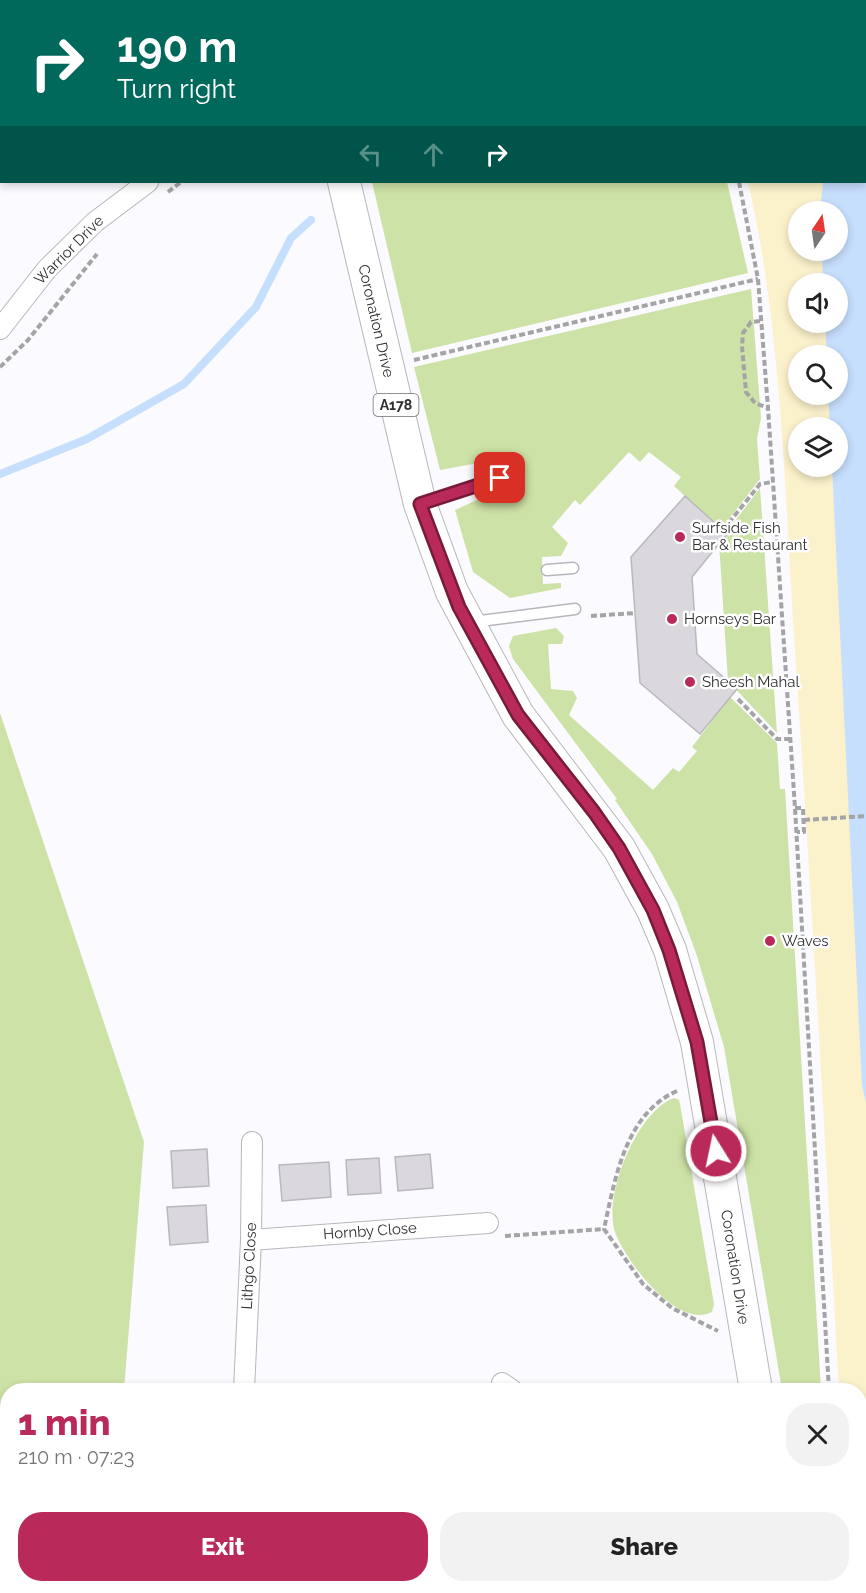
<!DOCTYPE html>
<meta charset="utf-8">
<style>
:root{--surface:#fff;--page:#f2f2f2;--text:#222;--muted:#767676;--accent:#b92a5a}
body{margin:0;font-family:Raleway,sans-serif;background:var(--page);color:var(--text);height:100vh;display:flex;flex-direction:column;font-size:22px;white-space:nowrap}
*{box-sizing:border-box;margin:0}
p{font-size:20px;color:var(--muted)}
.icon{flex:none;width:33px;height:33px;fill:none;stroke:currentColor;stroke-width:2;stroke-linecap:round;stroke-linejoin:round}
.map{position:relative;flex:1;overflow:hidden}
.drawer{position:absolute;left:0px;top:1383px;width:867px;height:210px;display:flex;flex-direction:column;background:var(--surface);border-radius:24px 24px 0 0;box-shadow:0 3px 9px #0003}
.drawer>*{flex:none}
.guide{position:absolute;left:0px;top:0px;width:867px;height:183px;box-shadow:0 3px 9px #0003;background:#00695c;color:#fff;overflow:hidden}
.needle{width:39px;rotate:13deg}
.tools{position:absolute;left:788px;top:201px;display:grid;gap:12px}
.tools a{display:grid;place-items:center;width:60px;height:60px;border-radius:50%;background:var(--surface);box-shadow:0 3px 9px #0003;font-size:30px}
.pin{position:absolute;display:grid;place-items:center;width:51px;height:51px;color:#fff;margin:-26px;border-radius:12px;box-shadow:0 3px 9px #0006}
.me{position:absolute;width:66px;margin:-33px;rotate:350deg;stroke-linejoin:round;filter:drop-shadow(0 0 4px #0008)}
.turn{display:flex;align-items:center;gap:21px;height:126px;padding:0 18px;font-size:27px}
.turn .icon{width:78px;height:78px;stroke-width:2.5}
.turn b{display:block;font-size:42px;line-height:51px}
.lanes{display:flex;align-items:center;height:57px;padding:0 18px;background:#0003;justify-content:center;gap:30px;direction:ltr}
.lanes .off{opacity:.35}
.round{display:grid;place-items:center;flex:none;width:63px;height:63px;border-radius:24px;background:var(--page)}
.summary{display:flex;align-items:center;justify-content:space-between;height:102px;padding:0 18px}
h1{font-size:36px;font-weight:800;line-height:45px;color:var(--accent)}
.cta{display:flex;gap:12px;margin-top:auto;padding:12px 18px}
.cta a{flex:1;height:69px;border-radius:24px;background:var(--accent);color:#fff;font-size:24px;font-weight:800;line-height:69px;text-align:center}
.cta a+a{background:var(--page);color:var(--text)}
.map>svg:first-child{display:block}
</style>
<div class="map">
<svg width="866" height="1593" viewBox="0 0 866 1593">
<rect width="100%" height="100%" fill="#fbfafe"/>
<path fill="#cde2a6" d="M 331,0 L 671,0 L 672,1 L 331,2 Z
M 372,182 L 727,182 L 748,273 L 412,353 Z
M 751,289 L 761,418 L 757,439 L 760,479 L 721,529 L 674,486 L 681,477 L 649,452 L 640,462 L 629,452 L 580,505 L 575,500 L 552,527 L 568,543 L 561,556 L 542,557 L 543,584 L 561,583 L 561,588 L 510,598 L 473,572 L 455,510 L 507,486 L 500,459 L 440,470 L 414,367 Z
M 760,488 L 777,733 L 728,681 L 719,542 Z
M 556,628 L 564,636 L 562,644 L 548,644 L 551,689 L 573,691 L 577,698 L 569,715 L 653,790 L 673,768 L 679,772 L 697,751 L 692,747 L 730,697 L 777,743 L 780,789 L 785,789 L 821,1390 L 782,1390 L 724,1047 L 696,953 L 677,902 L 652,854 L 615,800 L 617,799 L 513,659 L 509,646 L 513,636 Z
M 0,713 L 144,1142 L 124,1390 L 8,1390 L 8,1586 L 108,1586 L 107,1593 L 0,1593 Z
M 674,1098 L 679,1100 L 680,1104 L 714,1304 L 712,1312 C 678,1330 625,1261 615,1232 C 603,1196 637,1111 674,1098 Z
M 702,1586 L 760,1586 L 762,1593 L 699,1593 Z"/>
<path fill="#fbf1cb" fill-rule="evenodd" d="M 689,0 L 866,0 L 866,1593 L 856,1593 L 854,1586 L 860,1586 L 860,1390 L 839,1390 C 825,1139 811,887 794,636 C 784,484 782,330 748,182 L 866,182 L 866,2 ZM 798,212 L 837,212 L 837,250 L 798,250 ZM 798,284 L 837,284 L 837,322 L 798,322 ZM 798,356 L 837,356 L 837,394 L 798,394 ZM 798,428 L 837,428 L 837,466 L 798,466 Z"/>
<path fill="#c6dffd" d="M 761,0 L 866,0 L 866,1102 L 862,1086 L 832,467 L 837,466 L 837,428 L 830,427 L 828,395 L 837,394 L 837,356 L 827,355 L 825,323 L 837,322 L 837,284 L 823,283 L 822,251 L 837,250 L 837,212 L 820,211 L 823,182 L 866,182 L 866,2 Z"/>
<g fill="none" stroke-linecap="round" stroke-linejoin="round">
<path stroke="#c6dffd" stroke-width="8" d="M 0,474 L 87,439 L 184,384 L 256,307 L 291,238 L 311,220"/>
</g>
<path fill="#dad8dc" stroke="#b9b8bc" stroke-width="1.5" d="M 685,496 L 727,534 L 692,577 L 697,654 L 737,689 L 700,734 L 640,683 L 631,557 Z
M 207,1149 L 209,1186 L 173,1188 L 171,1151 Z
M 430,1154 L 433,1188 L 398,1191 L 395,1157 Z
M 379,1158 L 381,1193 L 348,1195 L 346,1160 Z
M 329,1162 L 331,1197 L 282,1201 L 279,1165 Z
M 206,1205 L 208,1242 L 170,1245 L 167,1207 Z"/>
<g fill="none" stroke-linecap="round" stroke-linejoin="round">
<g stroke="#b7b6ba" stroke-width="13">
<path id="service" d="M 423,503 L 500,478
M 547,570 L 573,568
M 472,622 L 575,609"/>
</g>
<g stroke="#b7b6ba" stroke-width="22">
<path id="minor" d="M 0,329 L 47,269 L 95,222 L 148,182
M 251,1240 L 488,1223
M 502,1383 L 512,1390
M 244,1390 L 251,1240 L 252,1142
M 235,1593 L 236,1586
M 500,1593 L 504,1586"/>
</g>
<g stroke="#b7b6ba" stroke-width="34">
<path id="primary" d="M 302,0 L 302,2
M 344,182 L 420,504 L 452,592 L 518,715 L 619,848 L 653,910 L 670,950 L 697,1042 L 756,1390
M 790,1586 L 793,1593"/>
</g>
<path stroke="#a4a3a6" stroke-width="4" stroke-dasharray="6 3" stroke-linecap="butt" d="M 596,0 L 596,2
M 678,0 L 678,2
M 739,182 L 758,279 L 768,408 L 795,808 L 829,1390
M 168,192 L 181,182
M 760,321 L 751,322 L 743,333 L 742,346 L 746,392 L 755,403 L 768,408
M 414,360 L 758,279
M 0,367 L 28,340 L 97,254
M 723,530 L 760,484 L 772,482
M 591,616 L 635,613
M 738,699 L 777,739 L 790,739
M 795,808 L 803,808 L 804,832 L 797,832
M 804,820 L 866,816
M 677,1091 C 625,1114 615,1179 604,1229 L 643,1284 L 672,1308 L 718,1331
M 505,1236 L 604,1229
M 860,1500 L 866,1500
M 566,1586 L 572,1593
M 844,1586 L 846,1593
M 695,1593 L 698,1586"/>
<use href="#service" stroke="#fff" stroke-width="10"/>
<use href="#minor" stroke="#fff" stroke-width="20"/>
<use href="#primary" stroke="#fff" stroke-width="32"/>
</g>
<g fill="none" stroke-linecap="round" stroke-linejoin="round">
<g stroke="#781b3a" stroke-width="15">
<path id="route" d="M 500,478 L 420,504 L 459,607 L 518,715 L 594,812 L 619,848 L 653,910 L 669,950 L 697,1042 L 716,1151"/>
</g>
<use href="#route" stroke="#b92a5a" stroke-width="10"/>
</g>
<g fill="#b92a5a" stroke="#fff" stroke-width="2">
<circle cx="680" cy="537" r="6"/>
<circle cx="672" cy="619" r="6"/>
<circle cx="690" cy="682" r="6"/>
<circle cx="770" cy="941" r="6"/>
</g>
<g text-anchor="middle" stroke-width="5" stroke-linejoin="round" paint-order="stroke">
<rect fill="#fff" stroke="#6e6d6f" stroke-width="1.5" x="373.5" y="394" width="45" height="22" rx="4.5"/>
<g font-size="14" font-weight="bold" fill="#302f31">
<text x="396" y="410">A178</text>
</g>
<g font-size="15" fill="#302f31" stroke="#fff">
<text transform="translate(69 250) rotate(-45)" y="5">Warrior Drive</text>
<text transform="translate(376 321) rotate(77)" y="5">Coronation Drive</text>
<text transform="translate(370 1231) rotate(-4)" y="5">Hornby Close</text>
<text transform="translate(249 1266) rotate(-87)" y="5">Lithgo Close</text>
<text transform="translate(735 1267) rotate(81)" y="5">Coronation Drive</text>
</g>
<g font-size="15" fill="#302f31" stroke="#fff" text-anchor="start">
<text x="692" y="533">Surfside Fish<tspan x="692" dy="17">Bar &amp; Restaurant</tspan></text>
<text x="684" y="624">Hornseys Bar</text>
<text x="702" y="687">Sheesh Mahal</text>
<text x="782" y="946">Waves</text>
</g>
</g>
</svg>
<div class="tools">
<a><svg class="needle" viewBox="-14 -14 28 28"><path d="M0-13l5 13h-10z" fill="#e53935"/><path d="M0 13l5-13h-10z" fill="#767676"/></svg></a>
<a><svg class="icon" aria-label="sound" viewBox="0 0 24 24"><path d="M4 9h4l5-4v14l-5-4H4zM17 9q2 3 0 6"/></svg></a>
<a><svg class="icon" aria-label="search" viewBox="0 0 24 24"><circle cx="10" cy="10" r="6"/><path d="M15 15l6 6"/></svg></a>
<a><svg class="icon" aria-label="layers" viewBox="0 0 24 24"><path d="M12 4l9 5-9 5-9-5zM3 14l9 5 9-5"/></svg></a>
</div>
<div class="pin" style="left:500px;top:478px;background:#d93025"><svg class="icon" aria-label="arrive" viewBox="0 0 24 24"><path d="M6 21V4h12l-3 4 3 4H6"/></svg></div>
<svg class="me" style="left:716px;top:1151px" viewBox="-20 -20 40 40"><circle r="17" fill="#b92a5a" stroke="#fff" stroke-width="3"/><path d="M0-11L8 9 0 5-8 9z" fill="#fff"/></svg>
<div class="guide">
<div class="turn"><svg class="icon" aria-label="right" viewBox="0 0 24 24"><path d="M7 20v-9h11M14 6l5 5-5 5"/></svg><div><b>190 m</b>Turn right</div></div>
<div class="lanes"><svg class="icon off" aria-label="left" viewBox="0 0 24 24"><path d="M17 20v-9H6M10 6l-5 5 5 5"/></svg><svg class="icon off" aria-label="ahead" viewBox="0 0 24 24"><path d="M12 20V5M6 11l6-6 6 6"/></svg><svg class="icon" aria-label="right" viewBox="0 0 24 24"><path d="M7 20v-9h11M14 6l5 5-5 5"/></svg></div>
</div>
<section class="drawer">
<div class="summary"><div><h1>1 min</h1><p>210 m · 07:23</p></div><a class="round"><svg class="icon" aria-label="close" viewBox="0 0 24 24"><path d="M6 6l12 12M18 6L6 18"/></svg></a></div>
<div class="cta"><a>Exit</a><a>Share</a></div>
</section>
</div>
